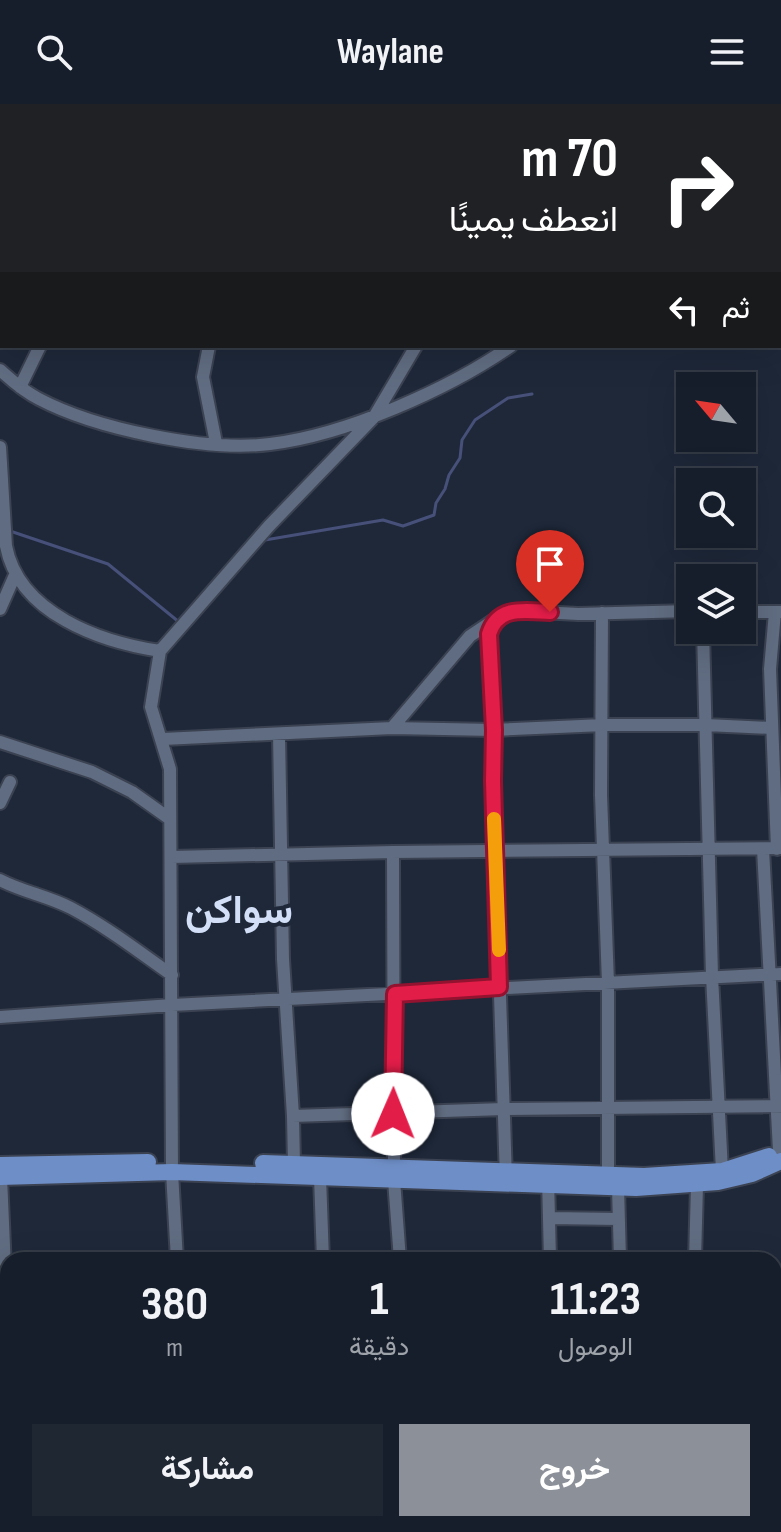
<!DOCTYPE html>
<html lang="ar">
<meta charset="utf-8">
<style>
:root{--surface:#161e2b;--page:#1f2733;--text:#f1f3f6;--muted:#9ea2a9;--line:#353c47;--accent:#8c9099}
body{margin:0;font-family:"Sofia Sans Condensed",Vazirmatn,sans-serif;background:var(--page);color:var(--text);direction:rtl;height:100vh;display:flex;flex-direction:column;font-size:30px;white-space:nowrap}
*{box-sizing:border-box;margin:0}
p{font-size:26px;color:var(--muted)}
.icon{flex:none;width:44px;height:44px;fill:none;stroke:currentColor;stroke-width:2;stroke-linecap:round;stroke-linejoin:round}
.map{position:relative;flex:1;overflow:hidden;direction:ltr}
.drawer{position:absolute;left:0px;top:1148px;width:782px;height:280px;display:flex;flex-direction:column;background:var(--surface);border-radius:24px 24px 0 0;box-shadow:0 8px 32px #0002,0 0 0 2px var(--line);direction:rtl}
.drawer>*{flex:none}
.top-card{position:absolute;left:0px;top:0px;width:782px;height:244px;box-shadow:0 8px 32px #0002,0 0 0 2px var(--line);direction:rtl;background:#202124;color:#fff;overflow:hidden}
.needle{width:52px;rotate:299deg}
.tools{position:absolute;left:676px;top:268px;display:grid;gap:16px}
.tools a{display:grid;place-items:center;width:80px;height:80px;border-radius:0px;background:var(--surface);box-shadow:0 8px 32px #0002,0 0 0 2px var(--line);font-size:40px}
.pin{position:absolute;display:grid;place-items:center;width:68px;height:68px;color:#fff;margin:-82px -34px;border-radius:50% 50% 50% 0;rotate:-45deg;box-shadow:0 0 8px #0007}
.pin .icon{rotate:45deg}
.me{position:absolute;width:88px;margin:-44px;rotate:1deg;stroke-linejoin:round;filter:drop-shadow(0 0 6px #0008)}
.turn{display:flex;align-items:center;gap:28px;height:168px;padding:0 32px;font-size:36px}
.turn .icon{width:104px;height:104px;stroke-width:2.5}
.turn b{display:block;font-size:56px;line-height:68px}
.then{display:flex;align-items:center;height:76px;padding:0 32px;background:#0003;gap:16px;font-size:30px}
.eta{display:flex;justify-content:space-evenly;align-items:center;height:136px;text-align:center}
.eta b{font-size:48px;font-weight:700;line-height:56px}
.primary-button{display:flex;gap:16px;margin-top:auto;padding:16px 32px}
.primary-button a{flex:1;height:92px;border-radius:0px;background:var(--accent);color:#fff;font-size:32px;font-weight:700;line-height:92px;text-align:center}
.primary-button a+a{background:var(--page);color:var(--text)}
header{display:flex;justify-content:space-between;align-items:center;height:104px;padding:0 32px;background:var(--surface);font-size:36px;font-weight:700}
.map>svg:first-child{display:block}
</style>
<header><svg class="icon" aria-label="menu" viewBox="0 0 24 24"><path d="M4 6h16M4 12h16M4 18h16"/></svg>Waylane<svg class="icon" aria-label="search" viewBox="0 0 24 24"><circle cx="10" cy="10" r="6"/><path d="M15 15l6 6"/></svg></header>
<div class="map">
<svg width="781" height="1428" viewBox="0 0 781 1428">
<rect width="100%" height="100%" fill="#1e2839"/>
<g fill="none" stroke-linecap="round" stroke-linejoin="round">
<path stroke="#475079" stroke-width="3" d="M 10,427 L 108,460 L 179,518
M 265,436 L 383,416 L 403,422 L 434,411 L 436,399 L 445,385 L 449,371 L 460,354 L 462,336 L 475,316 L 508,294 L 532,290"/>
<g stroke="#3b4251" stroke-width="16">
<path id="minor" d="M 303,0 L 303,2
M 426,0 L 427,2
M 740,0 L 740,2
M 763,0 L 763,2
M 72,2 L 73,0
M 85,2 L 90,0
M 506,2 L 518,0
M 0,12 L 2,16
M 0,63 L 2,60
M 0,77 L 2,78
M 780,216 L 781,216
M 209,242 L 203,273 L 216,339
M 0,266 C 12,277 25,288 39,295 C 96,325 207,348 270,340 C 346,331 449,285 511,242
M 20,283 L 40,242
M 0,343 L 6,442 C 19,510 101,538 160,547
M 0,505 L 15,471
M 742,508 L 781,508
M 775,508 L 770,565 L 777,745
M 602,509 L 601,691 L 608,879 L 608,1072
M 492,519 L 489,530 L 494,626 L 493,677 L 506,1075
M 703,526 L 712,872 L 722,1067
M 392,624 L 470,532 L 503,510 L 523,507 L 578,510 L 690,507
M 279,630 L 283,855 L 293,1012 L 294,1060
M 163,635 L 392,624 L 494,626 L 603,621 L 706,621 L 772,624
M 0,638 L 92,668 L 132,688 L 170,715
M 0,699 L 10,678
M 763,745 L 779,1047
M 393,748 L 394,1064
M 171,753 L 393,748 L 781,744
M 0,776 C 23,788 48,792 71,804 C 107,823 139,848 172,871
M 0,913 L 172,901 L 781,870
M 293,1012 L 504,1005 L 781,1002
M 1,1073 L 8,1234
M 320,1073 L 323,1156
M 548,1074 L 550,1156
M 394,1076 L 400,1156
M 618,1083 L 620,1156
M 549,1114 L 619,1115
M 177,1156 L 172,1068 L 170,665 L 151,603 L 160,547 L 269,422 L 374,313 L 416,242
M 695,1156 L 697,1081
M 774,1233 L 781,1233
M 0,1257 L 8,1257
M 139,1420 L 146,1428
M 343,1420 L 350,1428
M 358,1428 L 365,1420"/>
</g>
<g stroke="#3b4251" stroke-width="20">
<path id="major" d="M 263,1059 L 644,1072 L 722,1067 L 769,1052
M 0,1061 L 148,1058
M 0,1073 L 172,1068 L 636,1084 L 718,1078 L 752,1070 L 781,1057"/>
</g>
<use href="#minor" stroke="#606c81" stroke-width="12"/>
<use href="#major" stroke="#6e8ec7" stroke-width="16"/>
</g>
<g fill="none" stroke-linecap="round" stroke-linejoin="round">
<g stroke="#92132f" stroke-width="20">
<path id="route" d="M 393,1010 L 395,890 L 499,883 L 493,677 L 494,626 L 489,530 C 498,501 525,507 550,508"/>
</g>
<use href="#route" stroke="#e11d48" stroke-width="14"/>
<path stroke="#f59e0b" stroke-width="14" d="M 494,715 L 499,846"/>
</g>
<g text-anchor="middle" stroke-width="8" stroke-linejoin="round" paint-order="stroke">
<g font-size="40" font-weight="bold" fill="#d2dff7" stroke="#1e2839">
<text x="239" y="819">سواكن</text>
</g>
</g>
</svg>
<div class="tools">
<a><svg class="needle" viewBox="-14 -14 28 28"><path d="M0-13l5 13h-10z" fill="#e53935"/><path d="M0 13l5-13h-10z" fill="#9ea2a9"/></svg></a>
<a><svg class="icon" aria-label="search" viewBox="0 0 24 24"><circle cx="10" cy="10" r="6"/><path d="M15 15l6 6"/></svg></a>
<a><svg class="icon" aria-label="layers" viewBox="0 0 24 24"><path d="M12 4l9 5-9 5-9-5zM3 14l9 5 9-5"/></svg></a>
</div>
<div class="pin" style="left:550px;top:508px;background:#d93025"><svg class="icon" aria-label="arrive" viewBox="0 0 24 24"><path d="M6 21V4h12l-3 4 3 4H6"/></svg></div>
<svg class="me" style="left:393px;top:1010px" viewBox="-20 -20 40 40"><circle r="19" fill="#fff"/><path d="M0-13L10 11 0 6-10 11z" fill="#e11d48"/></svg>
<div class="top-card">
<div class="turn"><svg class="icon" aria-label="right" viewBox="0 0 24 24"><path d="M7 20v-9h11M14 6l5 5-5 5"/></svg><div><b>70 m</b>انعطف يمينًا</div></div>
<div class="then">ثم<svg class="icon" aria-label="left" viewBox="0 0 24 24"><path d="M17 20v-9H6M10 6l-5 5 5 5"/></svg></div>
</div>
<section class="drawer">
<div class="eta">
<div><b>11:23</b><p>الوصول</p></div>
<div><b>1</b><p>دقيقة</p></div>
<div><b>380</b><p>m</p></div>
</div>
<div class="primary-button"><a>خروج</a><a>مشاركة</a></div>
</section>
</div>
